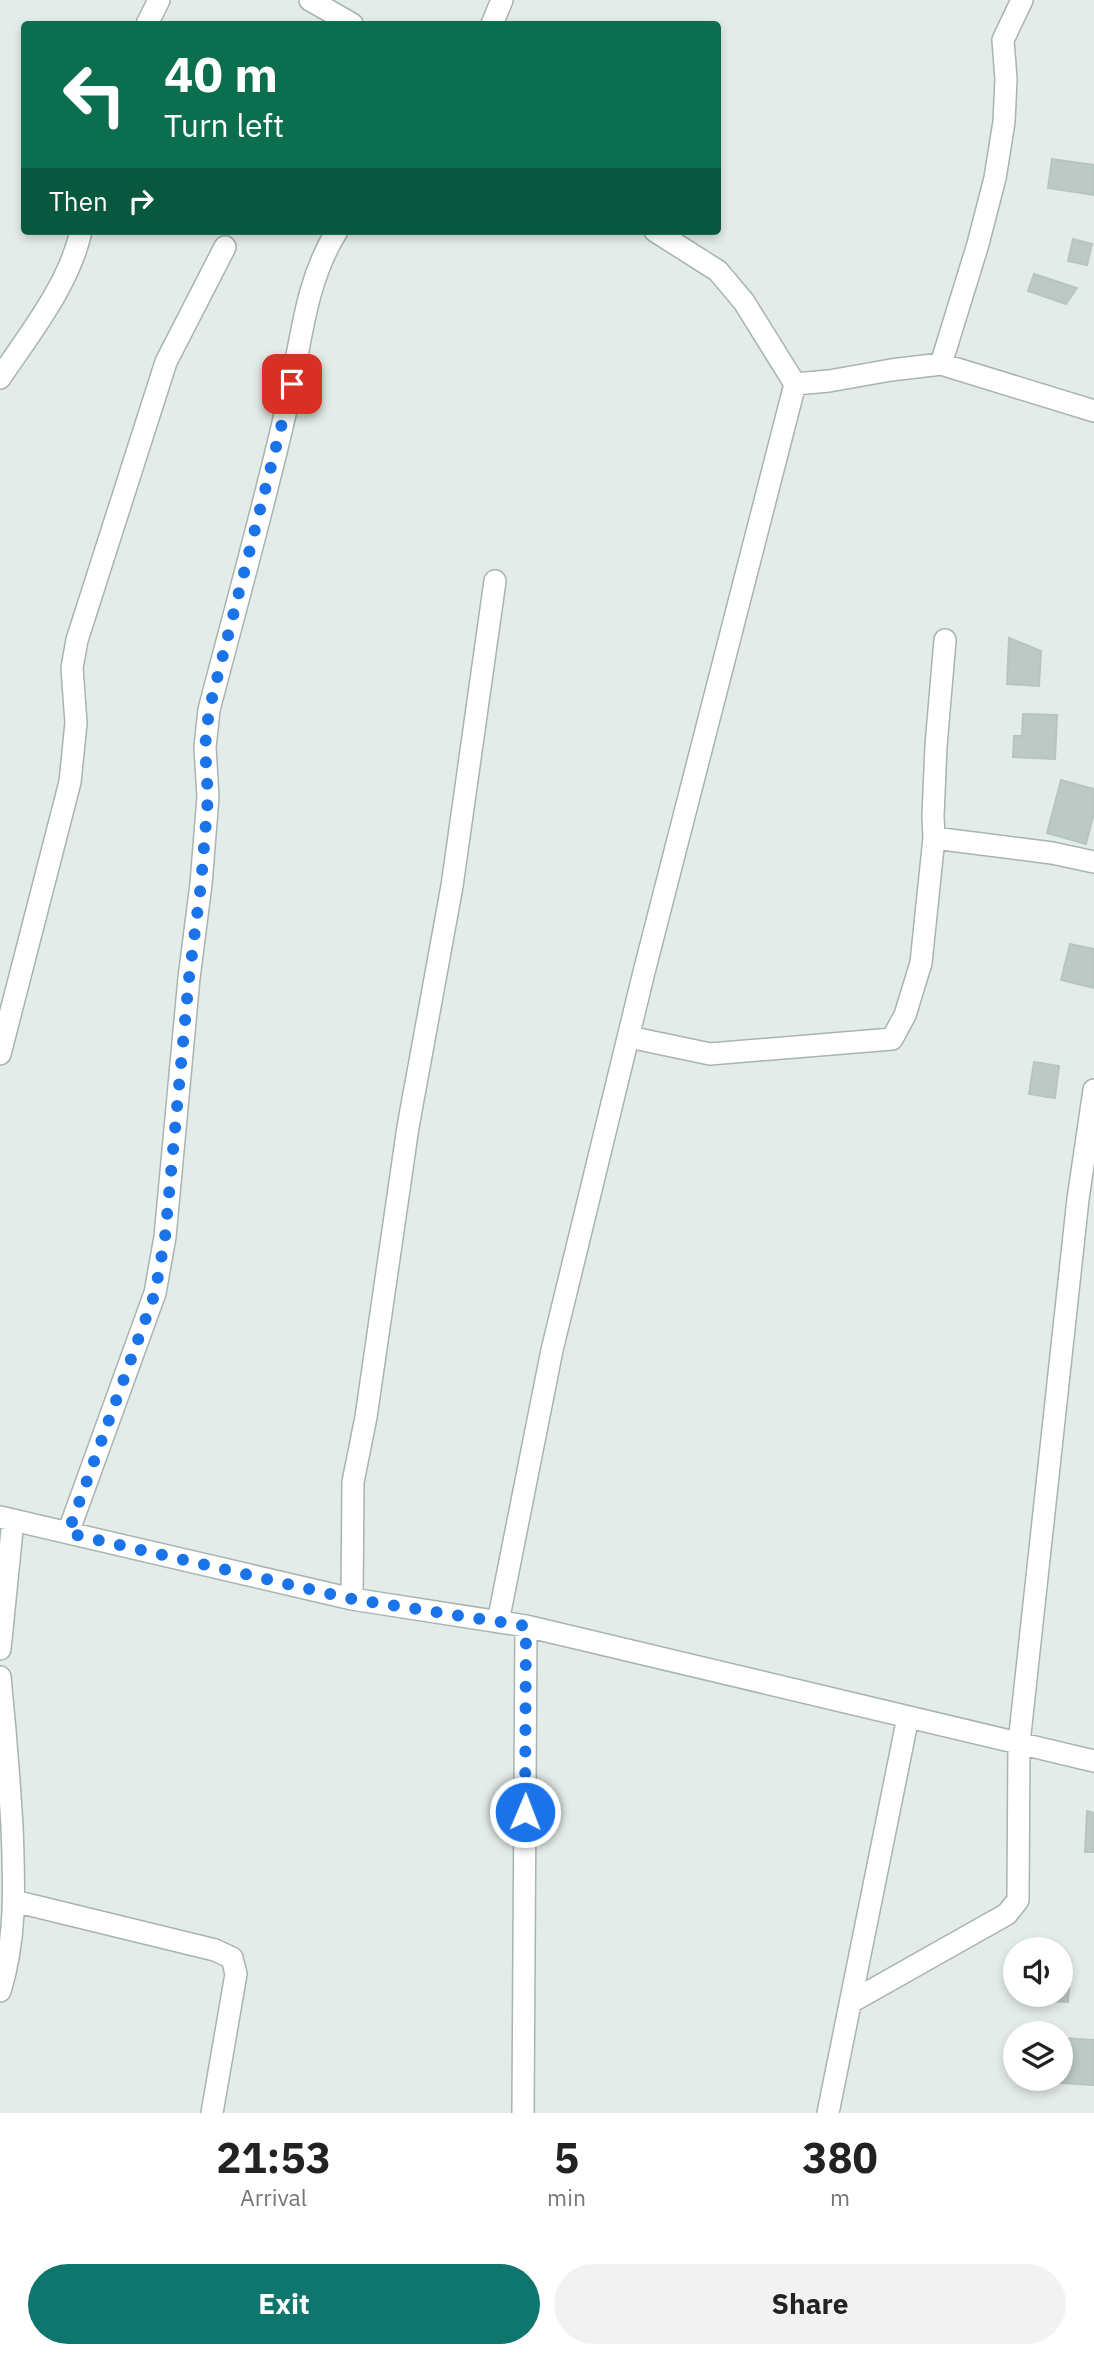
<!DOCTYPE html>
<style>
:root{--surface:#fff;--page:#f2f2f2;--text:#222;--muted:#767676;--accent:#0f766e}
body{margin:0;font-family:"IBM Plex Sans",sans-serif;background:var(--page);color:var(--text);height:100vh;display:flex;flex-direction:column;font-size:26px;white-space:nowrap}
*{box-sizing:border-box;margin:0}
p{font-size:23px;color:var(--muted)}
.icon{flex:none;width:38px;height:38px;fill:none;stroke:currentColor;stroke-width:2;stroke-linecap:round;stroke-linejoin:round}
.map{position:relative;height:2113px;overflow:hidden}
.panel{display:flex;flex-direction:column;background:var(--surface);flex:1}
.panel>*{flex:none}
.top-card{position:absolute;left:21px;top:21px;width:700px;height:214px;border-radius:7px;box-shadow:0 4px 10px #0003;background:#0b6e4f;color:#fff;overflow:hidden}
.fabs{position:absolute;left:1003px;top:1937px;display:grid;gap:14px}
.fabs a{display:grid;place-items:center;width:70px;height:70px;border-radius:50%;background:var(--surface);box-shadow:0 4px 10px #0003;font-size:35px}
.pin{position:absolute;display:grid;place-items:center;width:60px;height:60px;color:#fff;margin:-30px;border-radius:14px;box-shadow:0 4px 10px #0006}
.me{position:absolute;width:77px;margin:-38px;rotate:1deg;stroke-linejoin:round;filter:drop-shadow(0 0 5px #0008)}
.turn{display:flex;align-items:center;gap:24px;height:147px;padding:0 28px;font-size:32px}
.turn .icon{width:91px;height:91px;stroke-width:2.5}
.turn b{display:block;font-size:49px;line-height:60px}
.then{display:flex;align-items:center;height:66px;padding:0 28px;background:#0003;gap:14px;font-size:26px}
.eta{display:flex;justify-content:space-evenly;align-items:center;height:119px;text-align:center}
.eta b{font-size:42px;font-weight:700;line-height:49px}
.primary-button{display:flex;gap:14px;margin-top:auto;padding:14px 28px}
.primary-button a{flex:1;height:80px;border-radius:42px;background:var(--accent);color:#fff;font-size:28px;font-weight:700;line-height:80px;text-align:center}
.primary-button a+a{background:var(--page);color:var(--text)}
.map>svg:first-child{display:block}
</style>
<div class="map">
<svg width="1094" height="2113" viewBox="0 0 1094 2113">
<rect width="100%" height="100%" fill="#e4ece9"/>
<path fill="#bdc9c5" stroke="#b7c5c0" stroke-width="2" d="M 1052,159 L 1094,165 L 1094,195 L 1048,188 Z
M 1073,239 L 1092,244 L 1087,265 L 1068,261 Z
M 1034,274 L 1077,288 L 1066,304 L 1028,291 Z
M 1009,638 L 1041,651 L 1039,686 L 1007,684 Z
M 1023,714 L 1057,715 L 1055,759 L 1013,757 L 1014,736 L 1022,736 Z
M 1061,780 L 1094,789 L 1094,813 L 1086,844 L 1047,833 Z
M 1070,944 L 1094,949 L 1094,988 L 1061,980 Z
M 1034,1062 L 1059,1066 L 1055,1098 L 1029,1094 Z
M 1087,1811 L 1094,1813 L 1094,1852 L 1085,1852 Z
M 1060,1972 L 1070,1975 L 1068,2002 L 1051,2001 L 1051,1995 L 1060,1995 Z
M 1063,2038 L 1094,2040 L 1094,2085 L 1061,2083 Z"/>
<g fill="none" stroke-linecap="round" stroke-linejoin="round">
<g stroke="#a7b4b0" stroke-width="24">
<path id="minor" d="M 310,0 L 352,24
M 147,24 L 159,0
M 492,24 L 502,0
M 941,364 L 978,244 L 995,178 L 1004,122 L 1006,79 L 1003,40 L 1022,0
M 0,378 C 30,333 69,285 81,231
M 795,384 L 829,381 L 891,370 L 941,364 L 1094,411
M 934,838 L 1052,853 L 1094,862
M 629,1037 L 710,1054 L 892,1039 L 905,1015 L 921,963 L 934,838 L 933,816 L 936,746 L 945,640
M 0,1054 L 70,782 L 76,723 L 72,668 L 77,640 L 166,362 L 225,247
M 0,1517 L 352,1599 L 526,1626 L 1094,1761
M 68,1533 L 155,1293 L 165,1237 L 189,978 L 201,884 L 208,797 L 205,747 L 209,710 C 235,610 263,510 286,410 C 301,349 303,285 337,231
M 352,1599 L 353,1482 L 366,1417 L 408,1127 L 452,886 L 495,581
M 498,1622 L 552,1350 L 644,972 L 795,384 L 744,302 L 718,271 L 655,231
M 0,1649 L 13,1520
M 0,1677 C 5,1727 9,1776 12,1826 C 14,1882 17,1937 0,1991
M 14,1901 L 215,1950 L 232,1958 L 236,1974 L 212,2113
M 851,2002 L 1007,1914 L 1018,1900 L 1019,1743 L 1078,1199 L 1094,1090
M 523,2113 L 526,1626
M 828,2113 L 908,1717"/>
</g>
<use href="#minor" stroke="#fff" stroke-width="21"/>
</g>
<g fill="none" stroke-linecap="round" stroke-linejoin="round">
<path stroke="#1a73e8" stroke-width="12" stroke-dasharray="0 21.6" d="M 292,384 L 209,710 L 205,747 L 208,797 L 201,884 L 189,978 L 165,1237 L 155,1293 L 68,1533 L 352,1599 L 526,1626 L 525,1812"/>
</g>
</svg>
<div class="fabs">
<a><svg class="icon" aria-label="sound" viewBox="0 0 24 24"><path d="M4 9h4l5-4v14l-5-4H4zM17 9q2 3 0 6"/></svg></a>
<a><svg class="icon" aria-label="layers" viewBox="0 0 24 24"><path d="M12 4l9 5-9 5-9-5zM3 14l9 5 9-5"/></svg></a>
</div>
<div class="pin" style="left:292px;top:384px;background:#d93025"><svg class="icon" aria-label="arrive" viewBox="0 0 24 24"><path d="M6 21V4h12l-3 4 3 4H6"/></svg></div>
<svg class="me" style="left:525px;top:1812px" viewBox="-20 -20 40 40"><circle r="17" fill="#1a73e8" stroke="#fff" stroke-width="3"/><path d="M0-11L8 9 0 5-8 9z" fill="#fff"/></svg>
<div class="top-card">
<div class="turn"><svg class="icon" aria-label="left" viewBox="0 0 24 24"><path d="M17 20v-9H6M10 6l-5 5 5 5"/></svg><div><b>40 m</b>Turn left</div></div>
<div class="then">Then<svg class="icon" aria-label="right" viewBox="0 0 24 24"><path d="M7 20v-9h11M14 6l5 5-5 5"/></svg></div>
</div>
</div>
<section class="panel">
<div class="eta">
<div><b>21:53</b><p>Arrival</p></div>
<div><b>5</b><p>min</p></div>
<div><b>380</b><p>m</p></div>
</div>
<div class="primary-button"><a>Exit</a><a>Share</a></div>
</section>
